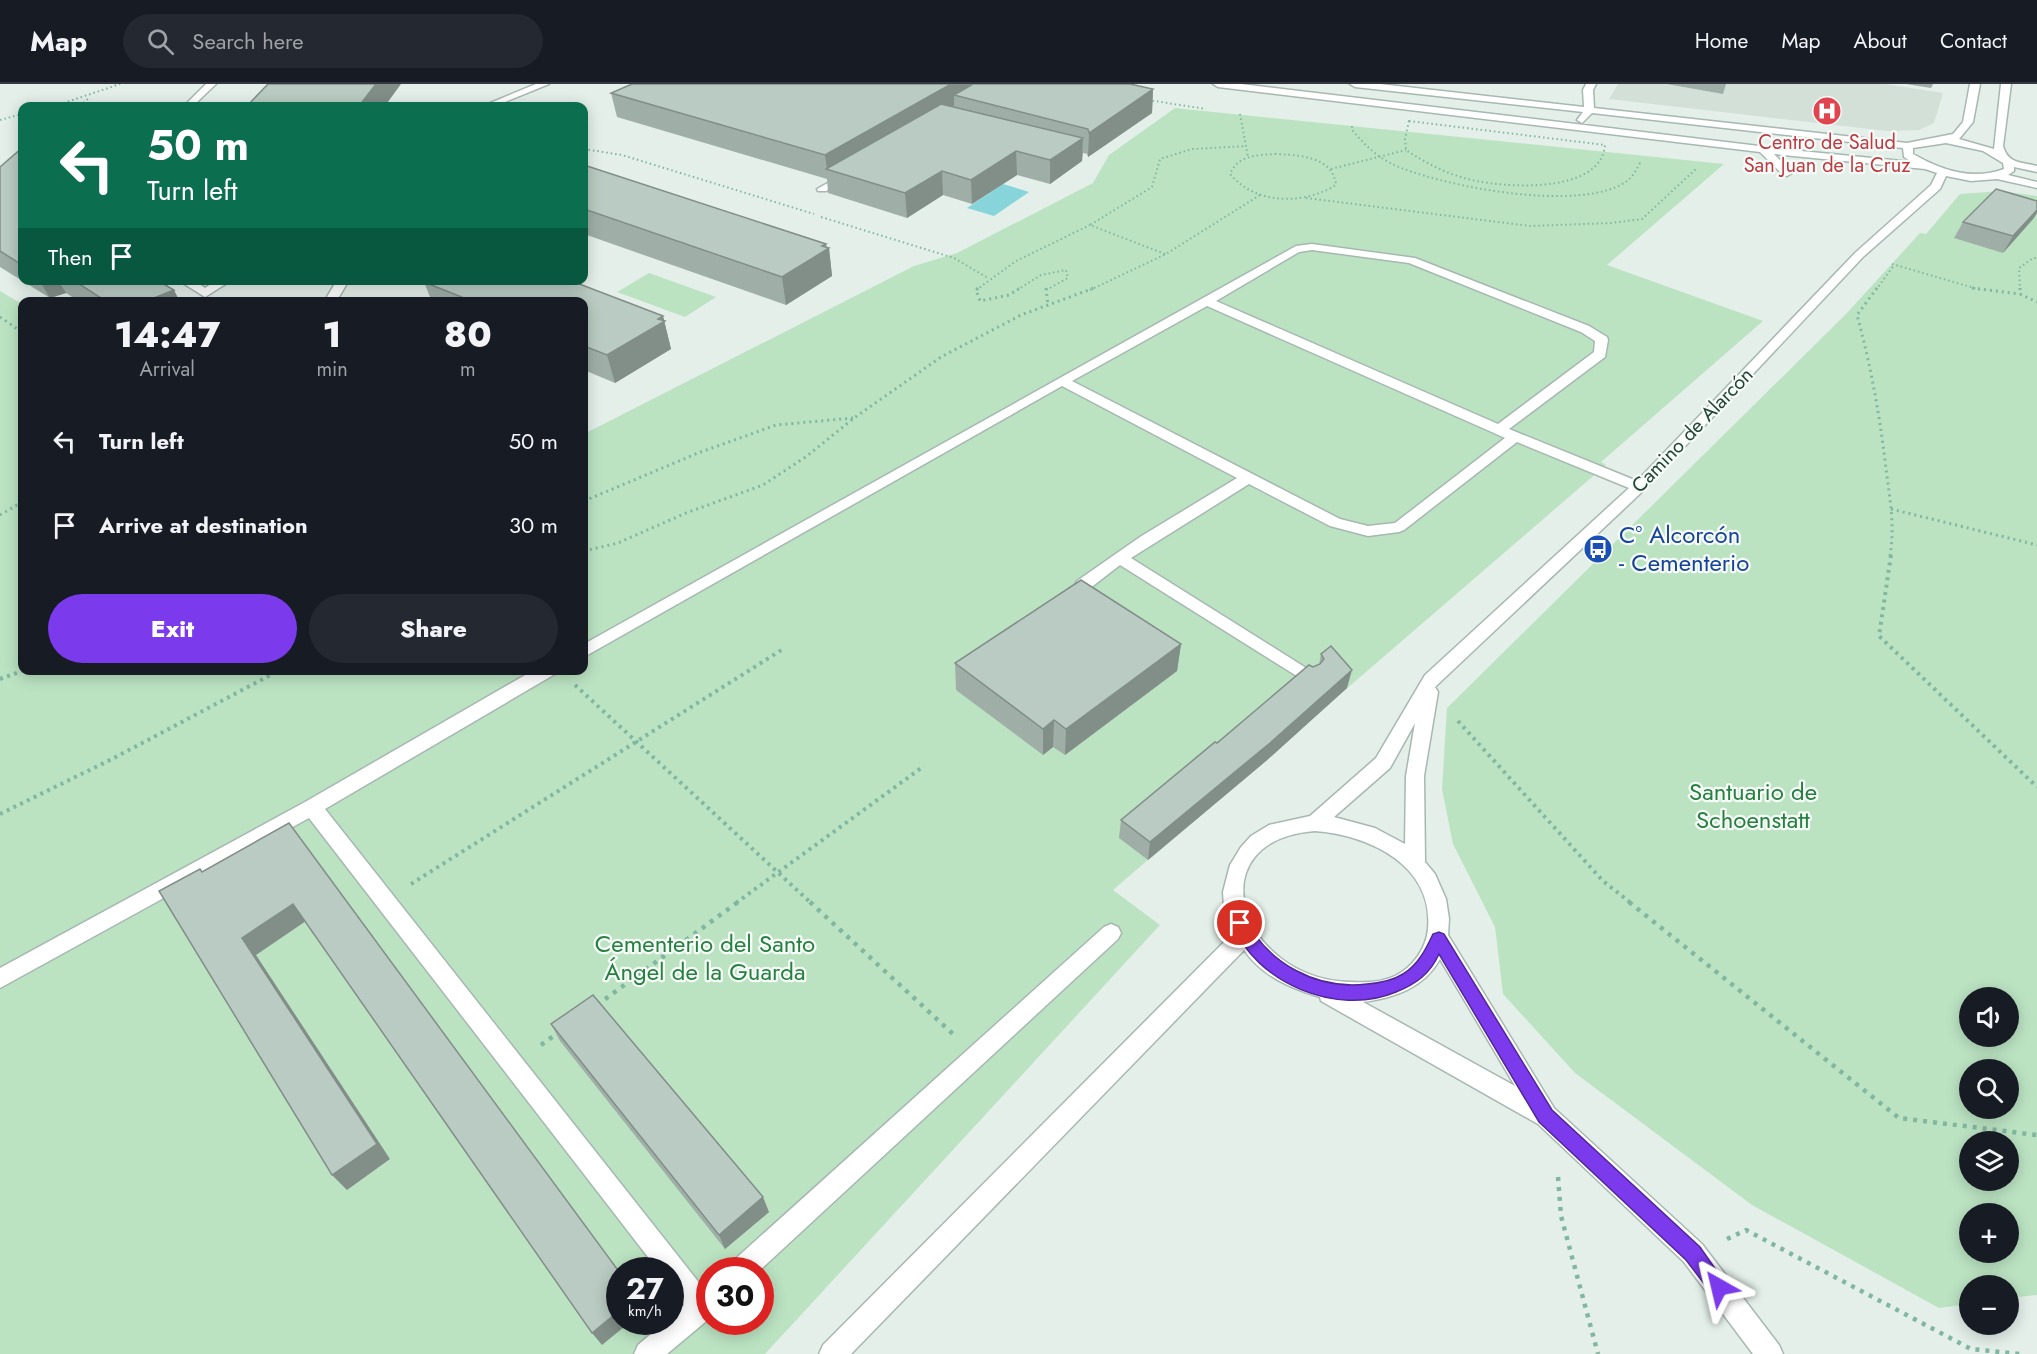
<!DOCTYPE html>
<meta charset="utf-8">
<style>
:root{--surface:#171b24;--page:#242831;--text:#f1f3f6;--muted:#9ea1a6;--line:#363941;--accent:#7c3aed}
body{margin:0;font-family:Jost,sans-serif;background:var(--page);color:var(--text);height:100vh;display:flex;flex-direction:column;font-size:22px;white-space:nowrap}
*{box-sizing:border-box;margin:0}
p{font-size:20px;color:var(--muted)}
.icon{flex:none;width:33px;height:33px;fill:none;stroke:currentColor;stroke-width:2;stroke-linecap:round;stroke-linejoin:round}
.map{position:relative;flex:1;overflow:hidden}
.drawer{position:absolute;left:18px;top:213px;width:570px;height:378px;display:flex;flex-direction:column;background:var(--surface);border-radius:12px;box-shadow:0 3px 15px #0003}
.drawer>*{flex:none}
.hud{position:absolute;left:18px;top:18px;width:570px;height:183px;border-radius:12px;box-shadow:0 3px 15px #0003;background:#0b6e4f;color:#fff;overflow:hidden}
.fabs{position:absolute;left:1959px;top:903px;display:grid;gap:12px}
.fabs a{display:grid;place-items:center;width:60px;height:60px;border-radius:50%;background:var(--surface);box-shadow:0 3px 15px #0003;font-size:30px}
.speed{position:absolute;left:606px;top:1173px;display:flex;gap:12px;font-size:30px;font-weight:700;text-align:center}
.speed>*{display:grid;place-content:center;width:78px;height:78px;border-radius:50%;background:var(--surface);box-shadow:0 3px 15px #0003;line-height:1}
.speed small{font-size:15px;font-weight:400}
.speed .limit{border:9px solid #d22;background:#fff;color:#111}
.pin{position:absolute;display:grid;place-items:center;width:51px;height:51px;color:#fff;margin:-26px;border:3px solid #fff;border-radius:50%;box-shadow:0 2px 6px #0007}
.me{position:absolute;width:66px;margin:-33px;rotate:323deg;stroke-linejoin:round;filter:drop-shadow(0 0 4px #0008)}
.turn{display:flex;align-items:center;gap:21px;height:126px;padding:0 30px;font-size:27px}
.turn .icon{width:78px;height:78px;stroke-width:2.5}
.turn b{display:block;font-size:42px;line-height:51px}
.then{display:flex;align-items:center;height:57px;padding:0 30px;background:#0003;gap:12px;font-size:22px}
.eta{display:flex;justify-content:space-evenly;align-items:center;height:102px;text-align:center}
.eta b{font-size:36px;font-weight:800;line-height:42px}
.primary-button{display:flex;gap:12px;margin-top:auto;padding:12px 30px}
.primary-button a{flex:1;height:69px;border-radius:36px;background:var(--accent);color:#fff;font-size:24px;font-weight:800;line-height:69px;text-align:center}
.primary-button a+a{background:var(--page);color:var(--text)}
ul{padding:0;list-style:none}
li{display:flex;align-items:center;gap:18px;height:84px;padding:0 30px}
li div{flex:1}
li b{display:block;font-size:22px}
li em{font-style:normal}
header{display:flex;align-items:center;gap:36px;box-sizing:border-box;height:84px;padding:0 30px;background:var(--surface);border-bottom:2px solid var(--line)}
header strong{font-size:28px}
nav{display:flex;gap:33px;margin-inline-start:auto;font-size:21px}
.search{width:420px;height:54px;background:var(--page);display:flex;align-items:center;gap:15px;box-sizing:border-box;padding:0 21px;border-radius:33px;color:var(--muted);font-size:22px}
.map>svg:first-child{display:block}
</style>
<header>
<strong>Map</strong>
<div class="search"><svg class="icon" aria-label="search" viewBox="0 0 24 24"><circle cx="10" cy="10" r="6"/><path d="M15 15l6 6"/></svg>Search here</div>
<nav><a>Home</a><a>Map</a><a>About</a><a>Contact</a></nav>
</header>
<div class="map">
<svg width="2037" height="1270" viewBox="0 0 2037 1270">
<rect width="100%" height="100%" fill="#e4efe9"/>
<path fill="#d2e0d8" d="M 1618,0 L 1885,0 L 1943,9 L 1934,39 L 1919,46 L 1887,47 L 1609,15 Z"/>
<path fill="#bbe3c2" fill-rule="evenodd" d="M 1175,24 L 1724,80 L 1607,181 L 1763,237 L 1601,378 L 1606,381 L 1113,806 L 1160,841 L 765,1270 L 0,1270 L 0,207 L 22,220 L 22,586 L 584,586 L 584,350 L 914,182 L 957,169 L 1093,99 L 1109,71 ZM 620,1186 L 670,1186 L 670,1238 L 620,1238 ZM 710,1186 L 760,1186 L 760,1238 L 710,1238 Z
M 2001,107 L 2037,112 L 2037,1211 L 2009,1214 L 2008,1202 L 1970,1202 L 1969,1220 L 1939,1224 L 1752,1121 L 1575,989 L 1503,910 L 1495,843 L 1453,760 L 1442,705 L 1447,624 L 1846,230 L 1920,149 L 1926,150 L 1960,110 ZM 1970,914 L 2008,914 L 2008,952 L 1970,952 ZM 1970,986 L 2008,986 L 2008,1024 L 1970,1024 ZM 1970,1058 L 2008,1058 L 2008,1096 L 1970,1096 ZM 1970,1130 L 2008,1130 L 2008,1168 L 1970,1168 Z
M 649,189 L 716,213 L 685,233 L 617,208 Z"/>
<path fill="#87d5da" d="M 1003,100 L 1029,108 L 994,132 L 967,124 Z"/>
<g fill="none" stroke-linecap="round" stroke-linejoin="round">
<g stroke="#a6b8b0" stroke-width="3">
<path id="minor" d="M 206,0 L 216,0 L 193,22 L 184,22 Z
M 536,0 L 549,0 L 495,22 L 483,22 Z
M 1213,0 L 1241,0 L 1801,67 L 1912,78 L 1904,73 L 1903,64 L 1592,29 L 1582,39 L 1577,36 L 1583,28 L 1355,3 L 1350,0 L 1380,0 L 1584,23 L 1583,6 L 1586,0 L 1596,0 L 1593,6 L 1594,24 L 1907,59 L 1953,50 L 1963,38 L 1970,0 L 1980,0 L 1973,38 L 1959,55 L 1994,65 L 2001,0 L 2011,0 L 2003,62 C 2008,80 2021,78 2037,82 L 2037,88 L 2014,83 L 2014,87 L 2008,91 L 2037,98 L 2037,104 L 1997,95 L 1971,97 L 1946,92 L 1940,105 L 1863,173 L 1644,406 L 1435,603 L 1438,608 L 1424,692 L 1425,778 L 1435,790 L 1446,815 L 1449,835 L 1448,851 L 1554,1024 L 1702,1160 L 1779,1261 L 1783,1270 L 1753,1270 L 1684,1178 L 1538,1040 L 1321,917 L 1320,913 C 1290,904 1262,892 1244,866 L 851,1270 L 819,1270 L 823,1261 L 1233,849 L 1224,823 L 1223,808 L 1230,781 L 1241,763 L 1251,752 L 1269,741 L 1310,732 L 1376,674 L 1425,591 L 1629,404 L 1517,358 L 1404,446 L 1399,448 L 1368,452 L 1330,442 L 1249,400 L 1131,474 L 1314,589 L 1317,593 L 1314,597 L 1308,599 L 1120,481 L 1089,505 L 1077,505 L 1075,501 L 1077,497 L 1140,453 L 1237,394 L 1062,302 L 584,573 L 584,560 L 1296,162 L 1312,160 L 1415,174 L 1589,242 L 1607,253 L 1608,256 L 1605,273 L 1509,345 L 1637,397 L 1855,169 L 1931,101 L 1937,89 L 1925,85 L 1774,70 L 1792,89 L 1787,92 L 1783,91 L 1760,68 L 1218,3 ZM 1946,59 L 1983,67 L 2003,79 L 2004,85 C 1972,97 1941,86 1913,70 L 1913,64 ZM 1312,166 L 1409,179 L 1581,248 L 1595,257 L 1594,268 L 1498,340 L 1216,217 L 1299,168 ZM 1207,222 L 1494,349 L 1505,354 L 1395,439 L 1368,442 L 1340,435 L 1072,297 ZM 1415,639 L 1406,692 L 1405,760 L 1375,744 L 1334,733 L 1390,684 ZM 1315,747 C 1369,751 1434,781 1428,845 C 1426,865 1413,883 1395,892 C 1382,898 1365,899 1351,898 C 1240,896 1194,756 1315,747 ZM 1440,875 L 1515,1002 L 1363,918 C 1394,914 1424,904 1440,875 Z
M 849,87 L 854,90 L 853,92 L 826,107 L 818,107 L 817,105 Z
M 178,196 L 193,196 L 205,204 L 217,196 L 232,196 L 205,213 Z
M 337,196 L 349,196 L 336,218 L 324,218 Z
M 534,586 L 557,586 L 555,590 L 325,725 L 704,1205 L 710,1203 L 710,1234 L 667,1270 L 634,1270 L 638,1261 L 665,1238 L 670,1238 L 670,1233 L 684,1221 L 670,1203 L 670,1186 L 658,1186 L 309,734 L 0,904 L 0,884 L 305,718 Z
M 1111,840 L 1118,843 L 1121,849 L 1118,855 L 760,1186 L 729,1186 L 733,1177 L 1104,843 Z"/>
</g>
<path stroke="#81b6a1" stroke-width="2" stroke-dasharray="1.5 3" stroke-linecap="butt" d="M 1148,16 L 1206,25
M 55,22 L 120,0
M 80,22 L 90,13
M 1240,30 L 1248,73
M 0,36 L 22,30
M 1409,37 L 1605,61 C 1601,112 1498,104 1464,94 C 1443,88 1424,78 1406,66 L 1405,55 Z
M 1352,42 L 1352,46 C 1363,59 1375,71 1390,79 C 1437,102 1582,130 1627,97 C 1633,93 1636,86 1640,79 L 1642,80
M 584,65 L 622,71 L 814,130
M 1275,70 C 1298,71 1333,72 1336,101 C 1303,121 1256,121 1230,90 C 1238,71 1257,71 1275,70 Z
M 1331,85 L 1406,66
M 1306,114 L 1530,142 L 1611,139 L 1642,135 L 1697,84
M 821,133 L 954,174 L 988,194
M 1165,170 L 1090,141 L 1152,103 L 1160,75 L 1192,65 L 1246,62
M 1892,180 L 1981,206
M 976,206 L 1016,177 L 1090,141
M 1017,206 L 1041,191 L 1066,186 L 1068,194 L 1046,206
M 1090,206 L 1166,170 L 1260,111
M 1876,206 L 1894,181
M 2020,206 L 2019,184 L 2033,174 L 2037,174"/>
<path stroke="#81b6a1" stroke-width="3" stroke-dasharray="2 4" stroke-linecap="butt" d="M 978,204 L 976,206 L 980,217 L 1009,211 L 1020,204
M 1046,204 L 1048,222
M 1877,204 L 1857,231 C 1871,282 1880,333 1886,385 C 1890,415 1895,443 1890,472
M 1972,204 L 2020,210
M 2020,204 L 2020,210 L 2037,218
M 0,233 L 22,248
M 584,417 L 698,369 L 776,341 L 853,334
M 1891,425 L 2037,461
M 0,431 L 22,418
M 584,467 L 618,459 L 686,429 L 763,401 L 807,372 L 854,334 L 941,273 L 1021,231 L 1094,204"/>
<path stroke="#81b6a1" stroke-width="4" stroke-dasharray="3 4.5" stroke-linecap="butt" d="M 1891,471 L 1879,552 L 2037,703
M 0,595 L 25,586
M 575,601 L 811,819
M 1458,637 L 1603,797 L 1631,819
M 0,730 L 112,675 L 280,586
M 411,800 L 783,565
M 736,819 L 924,682"/>
<path stroke="#81b6a1" stroke-width="4.5" stroke-dasharray="4 6" stroke-linecap="butt" d="M 810,818 L 953,950
M 1629,818 L 1899,1034 L 2037,1051
M 597,921 L 738,818
M 541,961 L 559,948
M 1558,1093 L 1561,1132 L 1598,1270
M 1727,1155 L 1746,1146 L 1971,1265 L 2020,1270"/>
<use href="#minor" fill="#fff" fill-rule="evenodd"/>
</g>
<path fill="#9fafa7" d="M 1667,0 L 1726,0 L 1723,10 Z
M 1906,0 L 1933,0 L 1931,4 Z
M 1153,5 L 1152,29 L 1088,73 L 1087,70 L 1083,69 L 1082,77 L 1050,100 L 1017,91 L 972,120 L 943,111 L 907,134 L 828,109 L 827,95 L 617,33 L 611,9 Z
M 22,64 L 22,196 L 157,196 L 180,218 L 80,218 L 66,209 L 50,214 L 0,183 L 0,83 Z
M 584,81 L 829,164 L 832,192 L 786,221 L 584,150 Z
M 2037,117 L 2037,129 L 2033,135 L 2003,169 L 1954,154 L 1963,138 Z
M 427,196 L 569,196 L 663,232 L 671,265 L 615,299 L 584,286 L 584,218 L 432,218 L 424,198 Z
M 1181,560 L 1177,587 L 1065,671 L 1053,663 L 1043,671 L 956,606 L 955,579 Z
M 1321,570 L 1347,604 L 1266,677 L 1148,776 L 1119,754 L 1121,736 L 1313,583 L 1319,581 Z
M 551,940 L 769,1128 L 725,1165 L 560,957 Z"/>
<path fill="#828e88" d="M 376,0 L 401,0 L 385,22 L 359,22 Z
M 951,0 L 993,0 L 954,11 L 954,22 L 839,89 L 827,86 L 825,71 Z
M 1153,5 L 1152,29 L 1088,73 L 1089,49 Z
M 1083,54 L 1082,77 L 1050,100 L 1050,76 Z
M 1016,67 L 1017,91 L 972,120 L 971,96 Z
M 942,87 L 943,111 L 907,134 L 905,109 Z
M 2037,126 L 2037,129 L 2033,135 L 2003,169 L 2013,152 Z
M 826,160 L 827,165 L 829,164 L 832,192 L 786,221 L 782,193 Z
M 39,196 L 58,196 L 66,209 L 50,214 Z
M 174,206 L 180,218 L 144,218 Z
M 663,232 L 671,265 L 615,299 L 607,271 Z
M 1181,560 L 1177,587 L 1065,671 L 1066,645 Z
M 1352,586 L 1347,604 L 1266,677 L 1148,776 L 1150,758 Z
M 1054,636 L 1053,663 L 1043,671 L 1043,645 Z
M 293,820 L 306,837 L 256,871 L 390,1075 L 347,1106 L 332,1091 L 242,854 Z
M 763,1113 L 769,1128 L 725,1165 L 719,1151 Z
M 620,1226 L 620,1238 L 630,1238 L 602,1261 L 592,1249 Z"/>
<path fill="#b9cbc2" stroke="#828e88" stroke-width="1.5" d="M 268,0 L 376,0 L 359,22 L 247,22 Z
M 632,0 L 951,0 L 825,71 L 611,9 Z
M 973,0 L 1130,0 L 1153,5 L 1089,49 L 1088,45 L 954,11 Z
M 941,20 L 1083,54 L 1050,76 L 1016,67 L 971,96 L 942,87 L 905,109 L 826,85 Z
M 22,64 L 22,181 L 0,167 L 0,83 Z
M 584,81 L 826,160 L 822,162 L 829,164 L 782,193 L 584,125 Z
M 1996,105 L 2037,117 L 2037,126 L 2013,152 L 1963,138 Z
M 73,196 L 157,196 L 174,206 L 144,218 L 107,218 Z
M 427,196 L 569,196 L 663,232 L 658,235 L 665,237 L 607,271 L 584,262 L 584,218 L 474,218 L 424,198 Z
M 1081,496 L 1181,560 L 1066,645 L 1054,636 L 1043,645 L 955,579 Z
M 1331,562 L 1352,586 L 1270,659 L 1150,758 L 1121,736 L 1215,658 L 1217,659 L 1309,581 L 1313,583 L 1320,580 L 1324,575 L 1321,570 Z
M 289,739 L 620,1189 L 620,1226 L 592,1249 L 293,820 L 242,854 L 377,1060 L 332,1091 L 159,807 L 200,785 L 202,788 Z
M 593,911 L 763,1113 L 719,1151 L 551,940 Z"/>
<path fill="#7c3aed" stroke="#51269a" stroke-width="1.5" d="M 1240,832 L 1245,834 C 1268,880 1317,906 1367,900 C 1380,899 1392,897 1403,890 C 1418,881 1426,865 1433,850 L 1439,848 L 1444,850 L 1552,1026 L 1700,1163 L 1728,1203 L 1725,1210 L 1719,1213 L 1712,1210 L 1686,1176 L 1539,1038 L 1439,870 C 1430,890 1416,900 1396,908 C 1337,933 1255,899 1232,839 L 1234,834 Z"/>
<defs>
<g id="hospital-disc" transform="scale(1.5)"><circle r="9.5" fill="#e0444e" stroke="#f6fbf8"/><path d="M-5-5h3v3.5h4V-5h3V5h-3V1.5h-4V5h-3Z" fill="#fff"/></g>
<g id="bus-disc" transform="scale(1.5)"><circle r="9.5" fill="#1a4fb4" stroke="#f6fbf8"/><path d="M-5-6H5V4H4V6H2V4H-2V6H-4V4H-5ZM-3.5-4V0h7V-4ZM-3.5 1.2v1.5H-2V1.2ZM2 1.2v1.5H3.5V1.2Z" fill="#fff"/></g>
</defs>
<g fill-rule="evenodd">
<use href="#hospital-disc" x="1827" y="27"/>
<use href="#bus-disc" x="1598" y="465"/>
</g>
<g text-anchor="middle" stroke-width="4.5" stroke-linejoin="round" paint-order="stroke">
<g font-size="20" fill="#be3a42" stroke="#f6fbf8">
<text x="1827" y="65">Centro de Salud<tspan x="1827" dy="23">San Juan de la Cruz</tspan></text>
</g>
<g font-size="20" fill="#214437" stroke="#f6fbf8">
<text transform="translate(1692 346) rotate(-46)" y="7">Camino de Alarcón</text>
</g>
<g font-size="24" fill="#164399" stroke="#f6fbf8" text-anchor="start">
<text x="1619" y="459">Cº Alcorcón<tspan x="1619" dy="28">- Cementerio</tspan></text>
</g>
<g font-size="24" fill="#268040" stroke="#f6fbf8">
<text x="1753" y="716">Santuario de<tspan x="1753" dy="28">Schoenstatt</tspan></text>
<text x="705" y="868">Cementerio del Santo<tspan x="705" dy="28">Ángel de la Guarda</tspan></text>
</g>
</g>
</svg>
<div class="fabs">
<a><svg class="icon" aria-label="sound" viewBox="0 0 24 24"><path d="M4 9h4l5-4v14l-5-4H4zM17 9q2 3 0 6"/></svg></a>
<a><svg class="icon" aria-label="search" viewBox="0 0 24 24"><circle cx="10" cy="10" r="6"/><path d="M15 15l6 6"/></svg></a>
<a><svg class="icon" aria-label="layers" viewBox="0 0 24 24"><path d="M12 4l9 5-9 5-9-5zM3 14l9 5 9-5"/></svg></a>
<a>+</a>
<a>−</a>
</div>
<div class="speed"><div>27<small>km/h</small></div><div class="limit">30</div></div>
<div class="pin" style="left:1240px;top:839px;background:#d93025"><svg class="icon" aria-label="arrive" viewBox="0 0 24 24"><path d="M6 21V4h12l-3 4 3 4H6"/></svg></div>
<svg class="me" style="left:1719px;top:1203px" viewBox="-20 -20 40 40"><path d="M0-17L14 15 0 8-14 15z" fill="#7c3aed" stroke="#fff" stroke-width="4"/></svg>
<div class="hud">
<div class="turn"><svg class="icon" aria-label="left" viewBox="0 0 24 24"><path d="M17 20v-9H6M10 6l-5 5 5 5"/></svg><div><b>50 m</b>Turn left</div></div>
<div class="then">Then<svg class="icon" aria-label="arrive" viewBox="0 0 24 24"><path d="M6 21V4h12l-3 4 3 4H6"/></svg></div>
</div>
<section class="drawer">
<div class="eta">
<div><b>14:47</b><p>Arrival</p></div>
<div><b>1</b><p>min</p></div>
<div><b>80</b><p>m</p></div>
</div>
<ul>
<li><svg class="icon" aria-label="left" viewBox="0 0 24 24"><path d="M17 20v-9H6M10 6l-5 5 5 5"/></svg><div><b>Turn left</b></div><em>50 m</em></li>
<li><svg class="icon" aria-label="arrive" viewBox="0 0 24 24"><path d="M6 21V4h12l-3 4 3 4H6"/></svg><div><b>Arrive at destination</b></div><em>30 m</em></li>
</ul>
<div class="primary-button"><a>Exit</a><a>Share</a></div>
</section>
</div>
